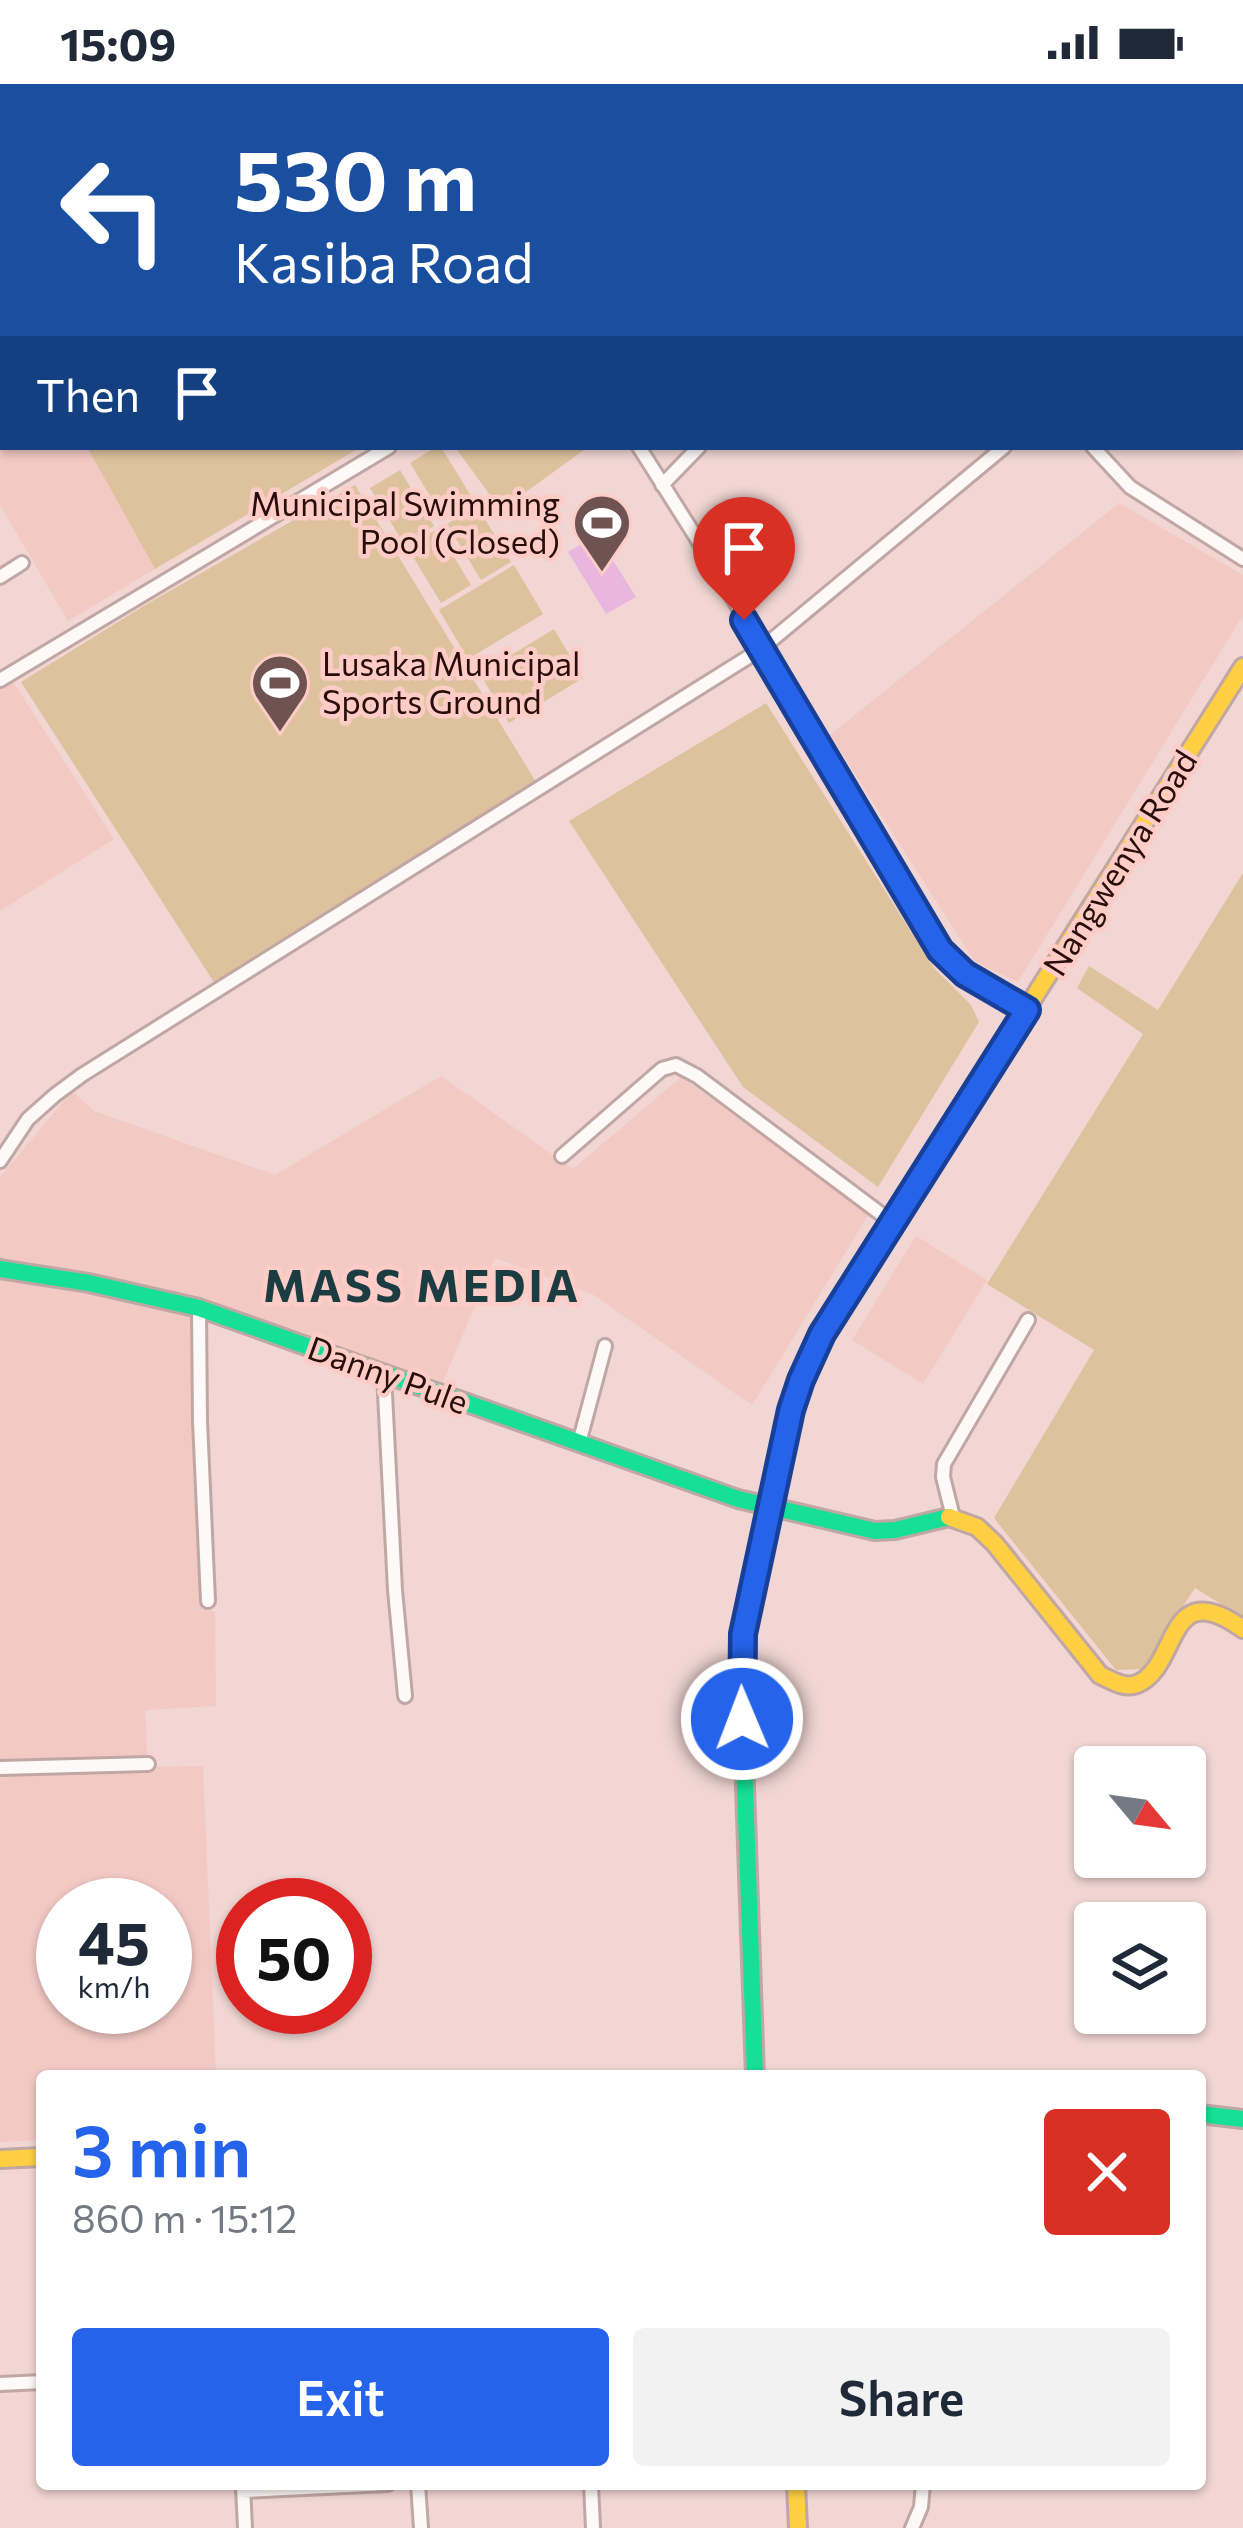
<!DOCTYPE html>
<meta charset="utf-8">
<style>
:root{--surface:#fff;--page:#f2f2f3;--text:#1f2937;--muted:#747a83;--accent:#2563eb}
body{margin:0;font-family:Commissioner,sans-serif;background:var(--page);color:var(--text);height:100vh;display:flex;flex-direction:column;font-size:45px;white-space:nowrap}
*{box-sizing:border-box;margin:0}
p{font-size:39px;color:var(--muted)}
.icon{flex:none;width:66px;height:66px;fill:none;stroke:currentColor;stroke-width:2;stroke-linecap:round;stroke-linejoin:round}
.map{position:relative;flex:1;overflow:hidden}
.panel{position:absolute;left:36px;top:1986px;width:1170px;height:420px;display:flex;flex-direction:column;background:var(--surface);border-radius:12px;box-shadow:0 3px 9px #0004}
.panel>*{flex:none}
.banner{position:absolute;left:0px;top:0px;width:1245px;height:366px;box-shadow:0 3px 9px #0004;background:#1a4fa0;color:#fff;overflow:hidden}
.needle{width:78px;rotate:119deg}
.tools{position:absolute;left:1074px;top:1662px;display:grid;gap:24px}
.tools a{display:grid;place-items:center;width:132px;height:132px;border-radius:12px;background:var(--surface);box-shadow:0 3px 9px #0004;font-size:60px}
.speed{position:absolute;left:36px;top:1794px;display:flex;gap:24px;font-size:60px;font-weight:700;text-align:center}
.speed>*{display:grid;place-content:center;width:156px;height:156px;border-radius:50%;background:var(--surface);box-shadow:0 3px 9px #0004;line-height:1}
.speed small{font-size:30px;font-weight:400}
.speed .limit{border:18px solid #d22;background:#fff;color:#111}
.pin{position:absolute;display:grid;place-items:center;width:102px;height:102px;color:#fff;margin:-123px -51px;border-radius:50% 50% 50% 0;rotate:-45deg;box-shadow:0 0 12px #0007}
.pin .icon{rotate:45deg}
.me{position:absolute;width:132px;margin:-66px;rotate:359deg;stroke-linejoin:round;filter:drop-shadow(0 0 9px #0008)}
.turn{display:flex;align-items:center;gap:42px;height:252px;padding:0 36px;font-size:54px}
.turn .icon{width:156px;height:156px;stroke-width:2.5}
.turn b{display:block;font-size:84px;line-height:102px}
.then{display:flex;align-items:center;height:114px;padding:0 36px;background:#0003;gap:24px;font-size:45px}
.round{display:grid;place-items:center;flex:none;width:126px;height:126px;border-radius:12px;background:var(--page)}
.headline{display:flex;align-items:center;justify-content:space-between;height:204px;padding:0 36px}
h1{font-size:72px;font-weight:600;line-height:90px;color:var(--accent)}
.primary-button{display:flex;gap:24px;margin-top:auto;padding:24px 36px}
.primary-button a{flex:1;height:138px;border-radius:12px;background:var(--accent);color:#fff;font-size:48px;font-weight:600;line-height:138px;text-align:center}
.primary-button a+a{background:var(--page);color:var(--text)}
.status{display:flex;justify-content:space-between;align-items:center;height:84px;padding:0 60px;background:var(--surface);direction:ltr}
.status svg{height:33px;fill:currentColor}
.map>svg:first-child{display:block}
</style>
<div class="status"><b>15:09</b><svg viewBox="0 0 49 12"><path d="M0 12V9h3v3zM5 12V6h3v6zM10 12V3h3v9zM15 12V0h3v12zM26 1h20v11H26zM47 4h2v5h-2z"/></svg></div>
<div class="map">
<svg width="1243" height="2444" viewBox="0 0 1243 2444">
<rect width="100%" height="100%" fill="#f1d6d3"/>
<path fill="#f3c9c4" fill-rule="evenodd" d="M 0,207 L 3,213 L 3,363 L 87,363 L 155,485 L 68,537 L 0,421 Z
M 1119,419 L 1243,491 L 1243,531 L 1018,898 L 975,878 L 830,651 Z
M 12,596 L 114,755 L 0,827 L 0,603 Z
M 441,992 L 573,1085 L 681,993 L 869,1130 L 752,1321 L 592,1210 L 495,1174 L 443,1298 L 193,1212 L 202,1526 L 215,1527 L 216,1622 L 145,1626 L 148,1683 L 203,1682 L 216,1992 L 42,1992 L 42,2056 L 0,2058 L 0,1093 L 72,1007 L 94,1027 L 275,1091 ZM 63,1821 L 165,1821 L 165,1923 L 63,1923 Z
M 916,1152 L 987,1196 L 923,1300 L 852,1256 Z"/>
<path fill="#dec29e" d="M 87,363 L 361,363 L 155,485 Z
M 436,363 L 441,363 L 474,417 L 444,435 L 410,379 Z
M 455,363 L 588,363 L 501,426 Z
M 400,386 L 434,442 L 404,460 L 370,404 Z
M 355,401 L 539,703 L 215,900 L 21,598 L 147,520 Z
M 477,422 L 511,478 L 481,496 L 447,440 Z
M 437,445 L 471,501 L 441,519 L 407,463 Z
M 514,481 L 543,530 L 468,575 L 439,526 Z
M 554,545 L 583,594 L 509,639 L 480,590 Z
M 766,619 L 934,884 L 971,921 L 979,938 L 878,1103 L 743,1003 L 569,737 Z
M 1243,789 L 1243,1534 L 1195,1504 L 1142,1585 L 1116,1586 L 994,1434 L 1094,1266 L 987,1200 L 1143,950 L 1077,904 L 1089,882 L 1158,926 Z"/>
<path fill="#e9b6e0" d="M 597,451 L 636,513 L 606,530 L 568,468 Z"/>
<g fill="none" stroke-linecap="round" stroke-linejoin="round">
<g stroke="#c1a7a4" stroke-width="18">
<path id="street" d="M 110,0 L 112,3
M 311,0 L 311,3
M 657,3 L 658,0
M 1242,162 L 1243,161
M 639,363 L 711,477 L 940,866 L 965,889 L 1027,926
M 1093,363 L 1130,403 L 1243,475
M 662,401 L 699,363
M 0,493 L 22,479
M 0,596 L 389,363
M 562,1072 L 662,985 L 676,981 L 697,992 L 893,1139
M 0,1077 L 28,1035 L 55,1011 L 82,991 L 761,565 L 1004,363
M 199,1224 L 200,1337 L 208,1517
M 384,1290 L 395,1506 L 405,1612
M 579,1359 L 605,1262
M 953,1433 L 943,1393 L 944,1380 L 1028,1236
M 0,1684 L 148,1680
M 0,2300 L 42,2298
M 418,2400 L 421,2444
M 591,2400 L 593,2444
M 243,2403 L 245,2444
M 243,2407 L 388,2400
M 912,2444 L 921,2423 L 923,2400"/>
</g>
<g stroke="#c1a7a4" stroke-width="22">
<path id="fast" d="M 0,1185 L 89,1199 L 199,1224 L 738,1415 L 875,1447 L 895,1446 L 949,1433
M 755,1992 L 741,1588 L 750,1512 L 791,1326 L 804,1290 L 837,1224
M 1200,2030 L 1243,2035"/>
</g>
<g stroke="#c1a7a4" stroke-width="22">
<path id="slow" d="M 837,1224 L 1243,583
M 949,1433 L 977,1443 L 995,1460 L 1100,1591 C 1111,1596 1124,1605 1137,1600 C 1180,1583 1165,1489 1243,1545
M 0,2075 L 42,2073
M 796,2400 L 798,2444"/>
</g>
<use href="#street" stroke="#fdf9f8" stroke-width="12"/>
<use href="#fast" stroke="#16e098" stroke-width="16"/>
<use href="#slow" stroke="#ffcf43" stroke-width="16"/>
</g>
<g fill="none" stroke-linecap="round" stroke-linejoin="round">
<g stroke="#184099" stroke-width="30">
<path id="route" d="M 742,1635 L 743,1550 L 791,1326 L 801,1296 L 822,1250 L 1027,926 L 965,890 L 940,866 L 744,536"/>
</g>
<use href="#route" stroke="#2563eb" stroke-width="21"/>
</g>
<defs>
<g id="stadium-pin" transform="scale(3)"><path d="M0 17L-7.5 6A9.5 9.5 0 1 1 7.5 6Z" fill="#6f5351" stroke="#feccc6"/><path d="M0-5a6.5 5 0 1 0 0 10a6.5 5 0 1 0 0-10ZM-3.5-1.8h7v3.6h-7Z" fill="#fff"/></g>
</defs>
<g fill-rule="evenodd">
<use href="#stadium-pin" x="602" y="439"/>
<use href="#stadium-pin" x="280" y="599"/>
</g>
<g text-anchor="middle" stroke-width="9" stroke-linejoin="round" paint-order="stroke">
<g font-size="33" fill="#290d0b" stroke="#feccc6" text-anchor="end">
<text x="560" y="432">Municipal Swimming<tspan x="560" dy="38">Pool (Closed)</tspan></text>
<text x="322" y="592" text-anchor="start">Lusaka Municipal<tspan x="322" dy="38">Sports Ground</tspan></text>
</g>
<g font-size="33" fill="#290d0b" stroke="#feccc6">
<text transform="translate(1120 779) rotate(-58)" y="12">Nangwenya Road</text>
<text transform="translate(388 1291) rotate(20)" y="12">Danny Pule</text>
</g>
<g font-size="45" font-weight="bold" letter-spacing="3" fill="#1b3c41" stroke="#feccc6">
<text x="422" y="1218">MASS MEDIA</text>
</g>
</g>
</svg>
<div class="tools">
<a><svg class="needle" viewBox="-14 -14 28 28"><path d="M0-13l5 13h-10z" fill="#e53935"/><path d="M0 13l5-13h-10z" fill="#747a83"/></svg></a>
<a><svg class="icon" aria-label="layers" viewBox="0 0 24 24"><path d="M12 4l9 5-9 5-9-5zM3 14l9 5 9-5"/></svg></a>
</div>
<div class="speed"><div>45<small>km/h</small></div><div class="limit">50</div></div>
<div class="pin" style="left:744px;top:536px;background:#d93025"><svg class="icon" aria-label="arrive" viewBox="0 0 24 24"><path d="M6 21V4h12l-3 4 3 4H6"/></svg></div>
<svg class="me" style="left:742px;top:1635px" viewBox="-20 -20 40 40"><circle r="17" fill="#2563eb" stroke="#fff" stroke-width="3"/><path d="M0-11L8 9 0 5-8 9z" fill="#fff"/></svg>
<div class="banner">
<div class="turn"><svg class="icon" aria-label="left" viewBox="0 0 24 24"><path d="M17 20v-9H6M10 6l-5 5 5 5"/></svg><div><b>530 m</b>Kasiba Road</div></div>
<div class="then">Then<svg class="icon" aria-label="arrive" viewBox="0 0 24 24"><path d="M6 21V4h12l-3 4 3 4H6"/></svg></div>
</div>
<section class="panel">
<div class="headline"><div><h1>3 min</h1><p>860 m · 15:12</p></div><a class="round" style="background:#d93025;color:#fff"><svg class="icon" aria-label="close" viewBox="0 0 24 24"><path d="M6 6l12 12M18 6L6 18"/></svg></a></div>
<div class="primary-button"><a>Exit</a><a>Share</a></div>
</section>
</div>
